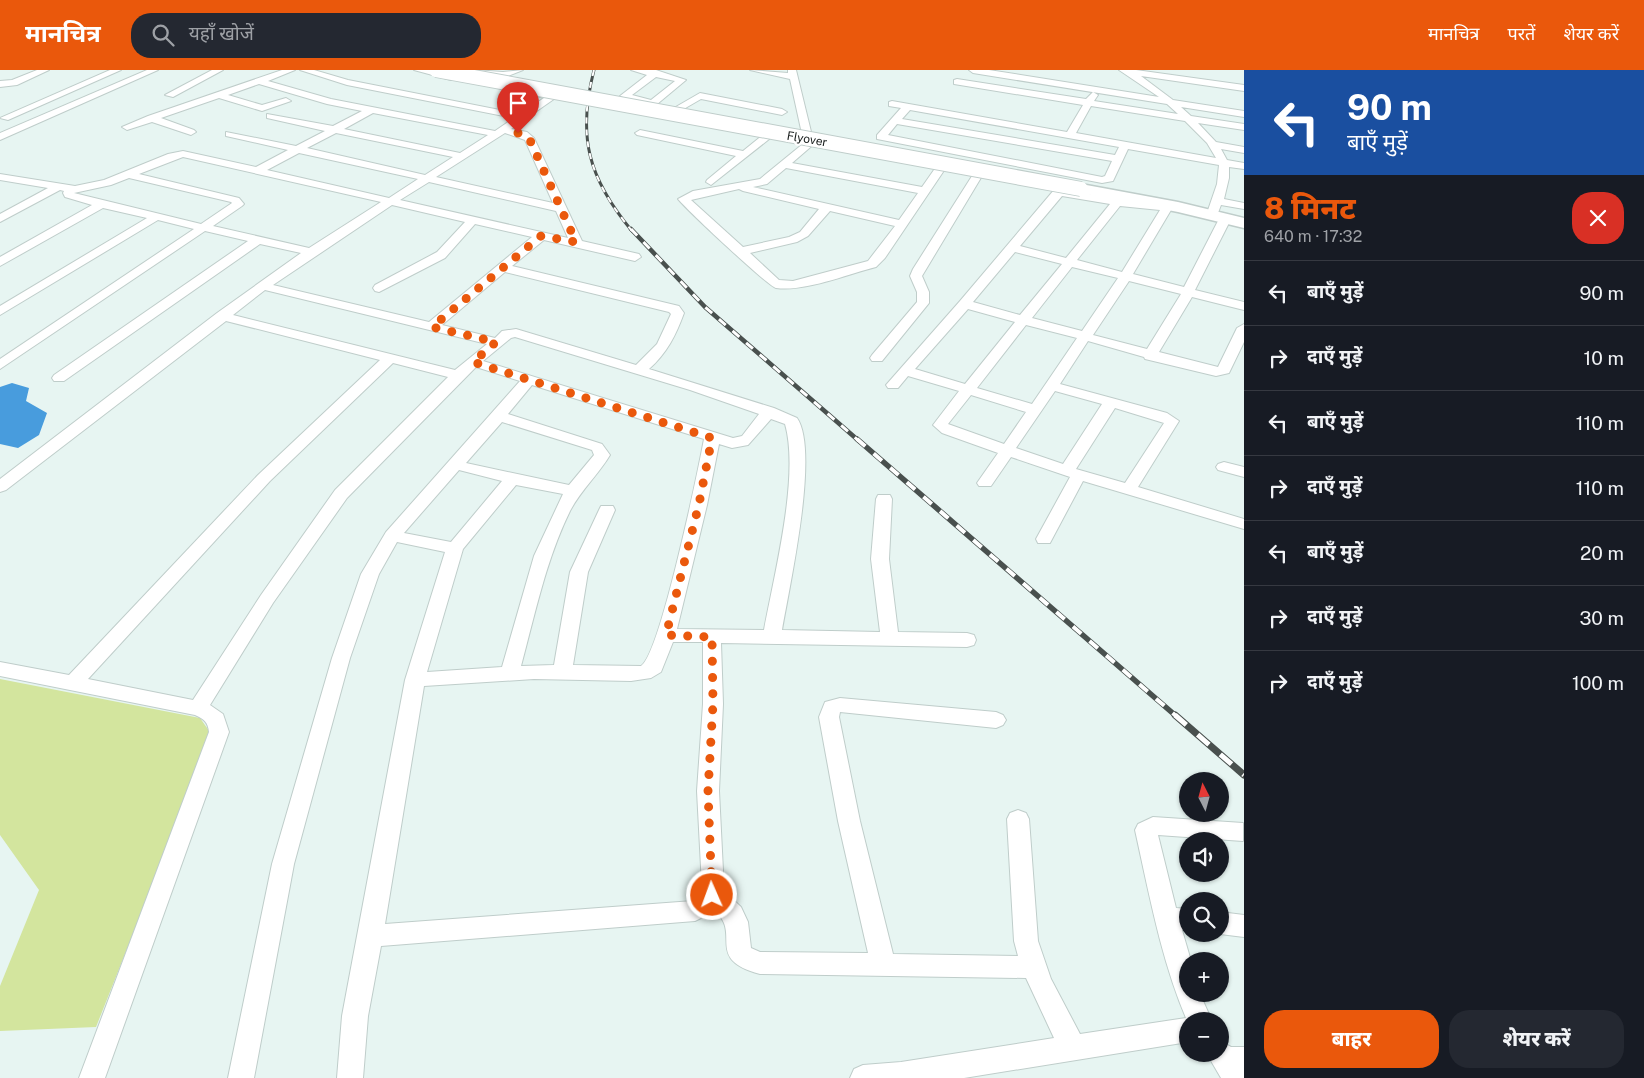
<!DOCTYPE html>
<html lang="hi">
<meta charset="utf-8">
<style>
:root{--surface:#171b24;--page:#242831;--text:#f1f3f6;--muted:#9ea1a6;--line:#363941;--accent:#ea580c}
body{margin:0;font-family:"Public Sans","Noto Sans Devanagari",sans-serif;background:var(--page);color:var(--text);height:100vh;display:flex;flex-direction:column;font-size:19px;white-space:nowrap}
*{box-sizing:border-box;margin:0}
p{font-size:16px;color:var(--muted)}
.icon{flex:none;width:28px;height:28px;fill:none;stroke:currentColor;stroke-width:2;stroke-linecap:round;stroke-linejoin:round}
.map{position:relative;flex:1;overflow:hidden}
.drawer{display:flex;flex-direction:column;background:var(--surface);width:400px}
.drawer>*{flex:none}
.hud{background:#1a4fa0;color:#fff;overflow:hidden}
.needle{width:32px;rotate:354deg}
.tools{position:absolute;left:1179px;top:702px;display:grid;gap:10px}
.tools a{display:grid;place-items:center;width:50px;height:50px;border-radius:50%;background:var(--surface);box-shadow:0 1px 4px #0004;font-size:25px}
.pin{position:absolute;display:grid;place-items:center;width:42px;height:42px;color:#fff;margin:-51px -21px;border-radius:50% 50% 50% 0;rotate:-45deg;box-shadow:0 0 5px #0007}
.pin .icon{rotate:45deg}
.me{position:absolute;width:55px;margin:-28px;rotate:358deg;stroke-linejoin:round;filter:drop-shadow(0 0 4px #0008)}
.turn{display:flex;align-items:center;gap:18px;height:105px;padding:0 20px;font-size:22px}
.turn .icon{width:65px;height:65px;stroke-width:2.5}
.turn b{display:block;font-size:35px;line-height:42px}
.round{display:grid;place-items:center;flex:none;width:52px;height:52px;border-radius:20px;background:var(--page)}
.headline{display:flex;align-items:center;justify-content:space-between;height:85px;padding:0 20px}
h1{font-size:30px;font-weight:800;line-height:38px;color:var(--accent)}
.action{display:flex;gap:10px;margin-top:auto;padding:10px 20px}
.action a{flex:1;height:58px;border-radius:20px;background:var(--accent);color:#fff;font-size:20px;font-weight:800;line-height:58px;text-align:center}
.action a+a{background:var(--page);color:var(--text)}
ul{padding:0;list-style:none}
li{display:flex;align-items:center;gap:15px;height:65px;padding:0 20px;border-top:1px solid var(--line)}
li div{flex:1}
li b{display:block;font-size:19px}
li em{font-style:normal}
header{display:flex;align-items:center;gap:30px;box-sizing:border-box;height:70px;padding:0 25px;background:var(--accent);color:#fff}
header strong{font-size:24px}
nav{display:flex;gap:28px;margin-inline-start:auto;font-size:18px}
.search{width:350px;height:45px;background:var(--page);display:flex;align-items:center;gap:12px;box-sizing:border-box;padding:0 18px;border-radius:20px;color:var(--muted);font-size:19px}
main{display:flex;flex:1;min-height:0}
.map>svg:first-child{display:block}
</style>
<header>
<strong>मानचित्र</strong>
<div class="search"><svg class="icon" aria-label="search" viewBox="0 0 24 24"><circle cx="10" cy="10" r="6"/><path d="M15 15l6 6"/></svg>यहाँ खोजें</div>
<nav><a>मानचित्र</a><a>परतें</a><a>शेयर करें</a></nav>
</header>
<main>
<div class="map">
<svg width="1244" height="1008" viewBox="0 0 1244 1008">
<rect width="100%" height="100%" fill="#e7f5f2"/>
<path fill="#d3e59e" d="M 0,609 L 200,648 L 212,665 L 96,957 L 0,961 L 0,916 L 39,820 L 0,765 Z"/>
<path fill="#489cdd" d="M 12,313 L 29,318 L 26,331 L 47,343 L 39,365 L 18,378 L 0,374 L 0,317 Z"/>
<g fill="none" stroke-linecap="round" stroke-linejoin="round">
<g stroke="#bfcdca" stroke-width="2">
<path id="minor" d="M 37,0 L 49,0 L 17,15 L 0,17 L 0,11 L 12,10 Z
M 110,0 L 121,0 L 8,50 L 0,48 Z
M 147,0 L 158,0 L 0,70 L 0,63 Z
M 212,0 L 223,0 L 173,27 L 165,25 Z
M 282,0 L 295,0 L 268,11 L 331,29 L 495,61 L 514,48 L 347,15 L 300,0 L 314,0 L 348,10 L 520,44 L 544,28 L 528,24 L 528,20 L 554,25 L 554,29 L 511,59 L 527,62 L 534,68 L 582,171 L 639,184 L 641,187 L 635,191 L 544,170 L 512,196 L 679,236 L 684,243 C 676,265 667,283 649,299 L 774,338 L 797,348 C 820,381 789,518 782,560 L 880,562 L 871,489 L 876,429 L 878,425 L 890,425 L 892,429 L 889,489 L 898,562 L 967,563 L 974,565 L 976,570 L 974,575 L 967,577 L 721,573 L 723,634 L 719,721 L 724,821 L 741,837 L 748,852 L 751,878 L 760,882 L 868,883 L 838,751 L 819,647 L 825,632 L 840,628 L 996,642 L 1003,645 L 1006,650 L 1003,655 L 996,658 L 840,642 L 839,647 L 860,751 L 893,884 L 1018,886 L 1014,871 L 1007,749 L 1010,743 L 1018,740 L 1026,743 L 1029,749 L 1038,871 L 1051,909 L 1080,964 L 1186,948 C 1161,889 1149,823 1135,760 L 1138,754 L 1153,747 L 1243,753 L 1243,771 L 1158,765 L 1176,838 L 1188,839 L 1188,860 L 1182,860 L 1191,891 L 1188,891 L 1188,924 L 1200,924 L 1212,951 L 1188,951 L 1188,972 L 964,1008 L 850,1008 L 854,999 L 863,995 L 901,992 L 1054,968 L 1026,908 L 760,904 C 704,889 742,864 715,841 L 695,851 L 381,876 L 368,946 L 363,1008 L 337,1008 L 342,946 L 405,610 L 445,482 L 397,472 L 379,504 L 350,588 L 294,794 L 254,1008 L 228,1008 L 272,794 L 332,588 L 361,504 L 386,462 L 520,311 L 476,297 L 347,428 L 273,533 L 210,635 L 223,644 L 229,662 L 105,1008 L 79,1008 L 209,662 C 208,652 204,649 195,645 L 0,606 L 0,592 L 69,605 L 258,405 L 380,290 L 226,251 L 6,420 L 0,422 L 0,409 L 217,243 L 301,183 L 260,174 L 64,311 L 54,311 L 52,308 L 54,305 L 248,171 L 205,161 L 0,299 L 0,289 L 194,159 L 158,150 L 0,245 L 0,236 L 147,148 L 103,138 L 0,196 L 0,187 L 92,135 L 65,127 L 63,123 L 64,121 L 60,120 L 0,152 L 0,144 L 48,118 L 0,110 L 0,104 L 75,116 L 104,110 L 168,84 L 183,81 L 256,97 L 288,80 L 226,66 L 226,62 L 296,76 L 325,61 L 267,48 L 267,44 L 333,56 L 362,41 L 327,34 L 259,14 L 228,25 L 262,35 L 286,28 L 291,31 L 262,41 L 219,28 L 161,48 L 194,60 L 196,62 L 191,65 L 152,52 L 127,60 L 122,57 L 148,46 ZM 373,43 L 488,65 L 460,83 L 344,59 ZM 336,63 L 453,87 L 425,105 L 307,78 ZM 505,63 L 525,70 L 553,133 L 436,107 ZM 299,83 L 418,109 L 389,128 L 267,100 ZM 183,87 L 381,132 L 309,178 L 213,156 L 242,136 L 244,134 L 239,128 L 139,104 ZM 129,108 L 231,132 L 232,133 L 201,154 L 74,123 L 111,115 ZM 429,112 L 556,141 L 568,168 L 400,130 ZM 392,135 L 465,152 L 437,182 L 375,215 L 373,218 L 375,221 L 379,222 L 445,188 L 475,154 L 532,167 L 429,252 L 273,215 ZM 505,202 L 669,242 L 671,244 L 657,274 L 636,295 L 516,259 L 502,261 L 495,268 L 442,255 ZM 265,220 L 487,274 L 455,300 L 233,245 ZM 515,267 L 690,320 L 759,344 L 742,366 L 733,368 L 483,291 L 511,268 ZM 393,293 L 448,307 L 335,420 L 261,525 L 193,630 L 88,609 L 270,411 ZM 532,315 L 704,369 C 698,401 660,585 641,596 L 573,595 L 588,502 L 615,440 L 613,436 L 601,436 L 599,440 L 570,502 L 554,595 L 521,596 C 535,544 546,490 570,441 C 581,420 598,405 610,385 L 602,374 L 508,344 ZM 771,349 L 785,354 C 800,406 774,505 764,560 L 677,559 L 707,435 L 719,374 L 732,378 L 748,375 ZM 502,352 L 592,380 L 594,385 L 569,415 L 466,393 ZM 459,400 L 502,411 L 451,472 L 404,463 ZM 516,415 L 563,424 L 534,486 L 502,597 L 427,602 L 463,479 ZM 673,572 L 703,572 L 703,634 L 697,721 L 702,816 L 700,825 L 693,831 L 385,854 L 424,616 L 534,609 L 631,611 L 651,608 L 661,602 Z
M 414,0 L 431,0 L 455,7 L 451,10 Z
M 474,0 L 503,2 L 523,0 L 503,8 L 475,3 Z
M 631,0 L 656,0 L 686,10 L 656,35 L 648,35 L 620,26 L 647,5 ZM 656,7 L 675,11 L 651,30 L 632,25 Z
M 750,0 L 788,3 L 788,0 L 796,0 L 814,74 L 792,93 L 922,117 L 936,97 L 940,96 L 945,99 L 885,188 L 876,197 C 848,204 805,222 776,218 C 768,216 688,141 678,129 L 693,121 L 760,109 L 804,73 L 790,9 ZM 786,98 L 918,123 L 899,150 L 753,117 L 767,114 ZM 739,119 L 743,121 L 819,139 L 800,162 L 789,167 L 743,177 L 691,130 ZM 830,141 L 895,156 L 868,191 L 793,211 L 779,210 L 750,183 L 797,172 L 808,166 Z
M 969,0 L 989,0 L 1159,27 L 1119,0 L 1136,0 L 1244,15 L 1244,21 L 1141,6 L 1173,30 L 1244,41 L 1244,47 L 1181,37 L 1191,46 L 1244,54 L 1244,60 L 1198,53 L 1216,72 L 1244,77 L 1244,83 L 1221,79 L 1227,90 L 1244,93 L 1244,99 L 1229,97 L 1229,108 L 1224,129 L 1244,133 L 1244,139 L 1221,135 L 1216,148 L 1212,149 L 1206,146 L 1217,114 L 1219,95 L 1128,79 L 1113,111 L 1102,113 L 877,69 L 877,65 L 901,38 L 889,36 L 889,32 L 892,31 L 1067,62 L 1083,35 L 954,14 L 954,10 L 957,9 L 1086,29 L 1093,22 L 1098,25 L 1094,31 L 1178,44 L 1167,34 L 973,3 ZM 1091,36 L 1185,51 L 1207,73 L 1216,88 L 1076,63 ZM 910,40 L 1119,77 L 1115,85 L 902,49 ZM 897,54 L 1112,91 L 1105,106 L 1102,107 L 888,65 Z
M 700,23 L 782,39 L 787,42 L 782,45 L 701,29 L 682,40 L 674,38 Z
M 640,60 L 743,81 L 764,64 L 773,66 L 711,115 L 706,112 L 707,110 L 736,86 L 637,65 L 635,63 Z
M 977,103 L 982,106 L 922,206 L 929,222 L 929,233 L 882,291 L 872,291 L 870,288 L 872,285 L 917,232 L 917,222 L 910,206 L 913,199 L 972,106 Z
M 1059,119 L 1143,133 L 1182,135 L 1182,139 L 1171,140 L 1133,204 L 1184,217 L 1219,149 L 1225,146 L 1231,149 L 1195,220 L 1244,232 L 1244,240 L 1192,227 L 1159,282 L 1218,297 L 1237,258 L 1244,254 L 1244,272 L 1229,303 L 1216,306 L 1145,289 L 1144,287 L 1088,271 L 1060,314 L 1167,343 L 1179,351 L 1138,417 L 1244,449 L 1244,459 L 1083,411 L 1050,473 L 1038,473 L 1036,469 L 1070,407 L 1011,387 L 991,416 L 979,416 L 977,413 L 998,383 L 942,363 L 933,355 L 959,321 L 908,306 L 898,318 L 888,318 L 886,315 L 960,231 L 1054,120 ZM 1062,126 L 1110,134 L 1066,188 L 1020,176 ZM 1120,136 L 1160,140 L 1122,202 L 1077,190 ZM 1015,182 L 1062,194 L 1020,245 L 973,232 ZM 1072,197 L 1118,208 L 1082,261 L 1032,248 ZM 1129,211 L 1181,224 L 1147,279 L 1093,265 ZM 968,239 L 1015,252 L 965,314 L 915,299 ZM 1026,255 L 1077,268 L 1032,334 L 977,318 ZM 1055,321 L 1102,334 L 1063,394 L 1016,378 ZM 971,325 L 1026,342 L 1004,374 L 948,354 ZM 1115,338 L 1164,353 L 1125,413 L 1076,399 Z
M 1224,392 L 1244,397 L 1244,407 L 1218,400 L 1216,397 L 1218,394 Z
M 1220,842 L 1244,845 L 1244,867 L 1220,864 Z
M 1220,971 L 1231,977 L 1244,977 L 1244,1008 L 1221,1008 L 1207,984 L 1220,984 Z"/>
</g>
<g stroke="#bfcdca" stroke-width="3">
<path id="secondary" d="M 1081,114 L 1178,132 L 1244,148 L 1244,158 L 1178,142 L 1076,122 L 1073,119 L 1076,116 Z"/>
</g>
<use href="#minor" fill="#fff" fill-rule="evenodd"/>
<use href="#secondary" fill="#fff" fill-rule="evenodd"/>
<g stroke="#49504e" stroke-width="3">
<path id="rail-far3" d="M 594,0 C 577,66 588,108 632,161"/>
</g>
<g stroke="#49504e" stroke-width="4.5">
<path id="rail-far2" d="M 631,159 L 705,237 L 859,371"/>
</g>
<g stroke="#49504e" stroke-width="5.5">
<path id="rail-far1" d="M 857,369 L 1176,646"/>
</g>
<g stroke="#49504e" stroke-width="7">
<path id="rail" d="M 1175,645 L 1244,705"/>
</g>
<use href="#rail-far3" stroke="#fff" stroke-width="2" stroke-dasharray="6" stroke-linecap="butt"/>
<use href="#rail-far2" stroke="#fff" stroke-width="3" stroke-dasharray="9" stroke-linecap="butt"/>
<use href="#rail-far1" stroke="#fff" stroke-width="4" stroke-dasharray="11" stroke-linecap="butt"/>
<use href="#rail" stroke="#fff" stroke-width="5" stroke-dasharray="15" stroke-linecap="butt"/>
<g stroke="#bfcdca" stroke-width="16" stroke-linecap="butt">
<path id="secondary-bridge" d="M 436,0 L 1081,119"/>
</g>
<use href="#secondary-bridge" stroke="#fff" stroke-width="14"/>
</g>
<g fill="none" stroke-linecap="round" stroke-linejoin="round">
<path stroke="#ea580c" stroke-width="9" stroke-dasharray="0 16.2" d="M 518,63 L 529,68 L 576,172 L 541,166 L 432,257 L 496,272 L 473,292 L 712,368 L 699,434 L 666,565 L 712,567 L 713,634 L 708,721 L 712,825"/>
</g>
<g text-anchor="middle" stroke-width="4.5" stroke-linejoin="round" paint-order="stroke">
<g font-size="12" fill="#161b1a" stroke="#fff">
<text transform="translate(807 69) rotate(10)" y="4">Flyover</text>
</g>
</g>
</svg>
<div class="tools">
<a><svg class="needle" viewBox="-14 -14 28 28"><path d="M0-13l5 13h-10z" fill="#e53935"/><path d="M0 13l5-13h-10z" fill="#9ea1a6"/></svg></a>
<a><svg class="icon" aria-label="sound" viewBox="0 0 24 24"><path d="M4 9h4l5-4v14l-5-4H4zM17 9q2 3 0 6"/></svg></a>
<a><svg class="icon" aria-label="search" viewBox="0 0 24 24"><circle cx="10" cy="10" r="6"/><path d="M15 15l6 6"/></svg></a>
<a>+</a>
<a>−</a>
</div>
<div class="pin" style="left:518px;top:63px;background:#d93025"><svg class="icon" aria-label="arrive" viewBox="0 0 24 24"><path d="M6 21V4h12l-3 4 3 4H6"/></svg></div>
<svg class="me" style="left:712px;top:825px" viewBox="-20 -20 40 40"><circle r="17" fill="#ea580c" stroke="#fff" stroke-width="3"/><path d="M0-11L8 9 0 5-8 9z" fill="#fff"/></svg>
</div>
<section class="drawer">
<div class="hud">
<div class="turn"><svg class="icon" aria-label="left" viewBox="0 0 24 24"><path d="M17 20v-9H6M10 6l-5 5 5 5"/></svg><div><b>90 m</b>बाएँ मुड़ें</div></div>
</div>
<div class="headline"><div><h1>8 मिनट</h1><p>640 m · 17:32</p></div><a class="round" style="background:#d93025;color:#fff"><svg class="icon" aria-label="close" viewBox="0 0 24 24"><path d="M6 6l12 12M18 6L6 18"/></svg></a></div>
<ul>
<li><svg class="icon" aria-label="left" viewBox="0 0 24 24"><path d="M17 20v-9H6M10 6l-5 5 5 5"/></svg><div><b>बाएँ मुड़ें</b></div><em>90 m</em></li>
<li><svg class="icon" aria-label="right" viewBox="0 0 24 24"><path d="M7 20v-9h11M14 6l5 5-5 5"/></svg><div><b>दाएँ मुड़ें</b></div><em>10 m</em></li>
<li><svg class="icon" aria-label="left" viewBox="0 0 24 24"><path d="M17 20v-9H6M10 6l-5 5 5 5"/></svg><div><b>बाएँ मुड़ें</b></div><em>110 m</em></li>
<li><svg class="icon" aria-label="right" viewBox="0 0 24 24"><path d="M7 20v-9h11M14 6l5 5-5 5"/></svg><div><b>दाएँ मुड़ें</b></div><em>110 m</em></li>
<li><svg class="icon" aria-label="left" viewBox="0 0 24 24"><path d="M17 20v-9H6M10 6l-5 5 5 5"/></svg><div><b>बाएँ मुड़ें</b></div><em>20 m</em></li>
<li><svg class="icon" aria-label="right" viewBox="0 0 24 24"><path d="M7 20v-9h11M14 6l5 5-5 5"/></svg><div><b>दाएँ मुड़ें</b></div><em>30 m</em></li>
<li><svg class="icon" aria-label="right" viewBox="0 0 24 24"><path d="M7 20v-9h11M14 6l5 5-5 5"/></svg><div><b>दाएँ मुड़ें</b></div><em>100 m</em></li>
</ul>
<div class="action"><a>बाहर</a><a>शेयर करें</a></div>
</section>
</main>
